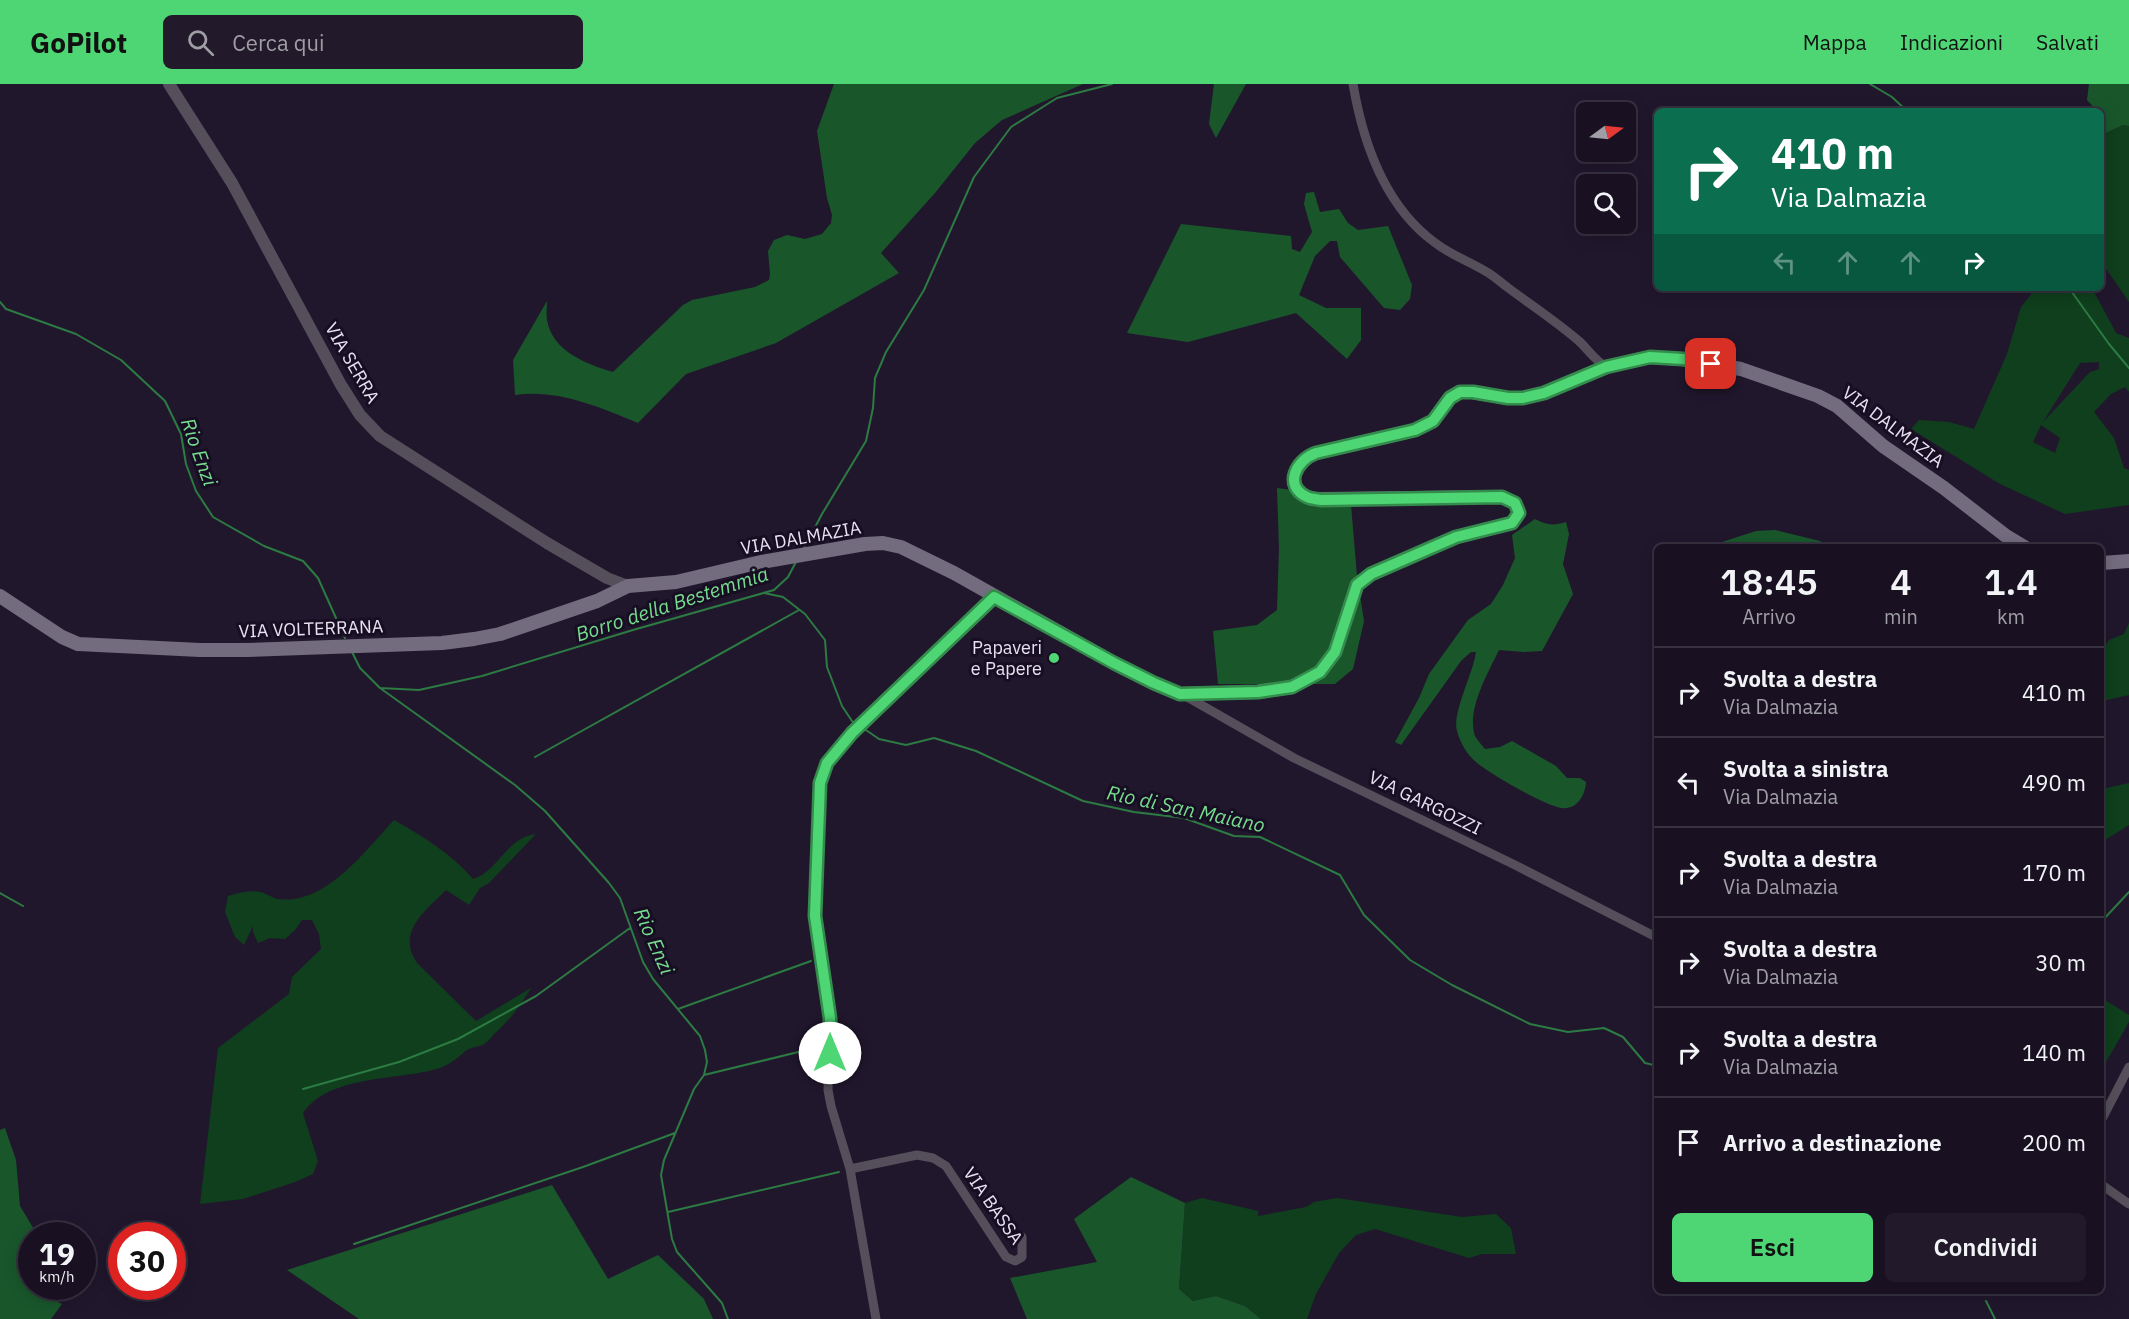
<!DOCTYPE html>
<html lang="it">
<style>
:root{--surface:#191122;--page:#221a2a;--text:#f1f3f6;--muted:#9f9da5;--line:#373140;--accent:#4ed675}
body{margin:0;font-family:"IBM Plex Sans",sans-serif;background:var(--page);color:var(--text);height:100vh;display:flex;flex-direction:column;font-size:22px;white-space:nowrap}
*{box-sizing:border-box;margin:0}
p{font-size:20px;color:var(--muted)}
.icon{flex:none;width:33px;height:33px;fill:none;stroke:currentColor;stroke-width:2;stroke-linecap:round;stroke-linejoin:round}
.map{position:relative;flex:1;overflow:hidden}
.panel{position:absolute;left:1654px;top:460px;width:450px;height:750px;display:flex;flex-direction:column;background:var(--surface);border-radius:9px;box-shadow:0 3px 15px #0003,0 0 0 2px var(--line)}
.panel>*{flex:none}
.guide{position:absolute;left:1654px;top:24px;width:450px;height:183px;border-radius:9px;box-shadow:0 3px 15px #0003,0 0 0 2px var(--line);background:#0b6e4f;color:#fff;overflow:hidden}
.needle{width:39px;rotate:75deg}
.buttons{position:absolute;left:1576px;top:18px;display:grid;gap:12px}
.buttons a{display:grid;place-items:center;width:60px;height:60px;border-radius:9px;background:var(--surface);box-shadow:0 3px 15px #0003,0 0 0 2px var(--line);font-size:30px}
.speed{position:absolute;left:18px;top:1138px;display:flex;gap:12px;font-size:30px;font-weight:700;text-align:center}
.speed>*{display:grid;place-content:center;width:78px;height:78px;border-radius:50%;background:var(--surface);box-shadow:0 3px 15px #0003,0 0 0 2px var(--line);line-height:1}
.speed small{font-size:15px;font-weight:400}
.speed .limit{border:9px solid #d22;background:#fff;color:#111}
.pin{position:absolute;display:grid;place-items:center;width:51px;height:51px;color:#fff;margin:-26px;border-radius:12px;box-shadow:0 3px 9px #0006}
.me{position:absolute;width:66px;margin:-33px;rotate:0deg;stroke-linejoin:round;filter:drop-shadow(0 0 4px #0008)}
.turn{display:flex;align-items:center;gap:21px;height:126px;padding:0 18px;font-size:27px}
.turn .icon{width:78px;height:78px;stroke-width:2.5}
.turn b{display:block;font-size:42px;line-height:51px}
.lanes{display:flex;align-items:center;height:57px;padding:0 18px;background:#0003;justify-content:center;gap:30px;direction:ltr}
.lanes .off{opacity:.35}
.eta{display:flex;justify-content:space-evenly;align-items:center;height:102px;text-align:center}
.eta b{font-size:36px;font-weight:600;line-height:42px}
.button{display:flex;gap:12px;margin-top:auto;padding:12px 18px}
.button a{flex:1;height:69px;border-radius:9px;background:var(--accent);color:#111;font-size:24px;font-weight:600;line-height:69px;text-align:center}
.button a+a{background:var(--page);color:var(--text)}
ul{padding:0;list-style:none}
li{display:flex;align-items:center;gap:18px;height:90px;padding:0 18px;border-top:2px solid var(--line)}
li div{flex:1}
li b{display:block;font-size:22px}
li em{font-style:normal}
header{display:flex;align-items:center;gap:36px;box-sizing:border-box;height:84px;padding:0 30px;background:var(--accent);color:#111}
header strong{font-size:28px}
nav{display:flex;gap:33px;margin-inline-start:auto;font-size:21px}
.search{width:420px;height:54px;background:var(--page);display:flex;align-items:center;gap:15px;box-sizing:border-box;padding:0 21px;border-radius:9px;color:var(--muted);font-size:22px}
.map>svg:first-child{display:block}
</style>
<header>
<strong>GoPilot</strong>
<div class="search"><svg class="icon" aria-label="search" viewBox="0 0 24 24"><circle cx="10" cy="10" r="6"/><path d="M15 15l6 6"/></svg>Cerca qui</div>
<nav><a>Mappa</a><a>Indicazioni</a><a>Salvati</a></nav>
</header>
<div class="map">
<svg width="2129" height="1235" viewBox="0 0 2129 1235">
<rect width="100%" height="100%" fill="#21172d"/>
<path fill="#0f3f1d" fill-rule="evenodd" d="M 2123,41 L 2129,42 L 2129,218 L 2102,179 L 2102,59 L 2106,49 Z
M 2036,204 L 2092,204 L 2116,249 L 2129,254 L 2129,308 L 2125,303 L 2111,310 L 2094,328 L 2114,354 L 2124,384 L 2129,386 L 2129,421 L 2065,430 L 2000,400 L 1911,345 L 1919,336 L 1949,338 L 1974,345 L 2007,270 L 2021,223 ZM 2099,278 L 2099,285 L 2090,288 L 2043,338 L 2080,279 ZM 2041,341 L 2060,354 L 2055,369 L 2033,358 Z
M 2129,539 L 2129,611 L 2102,617 L 2102,567 L 2109,556 L 2124,550 Z
M 2129,699 L 2129,741 L 2102,758 L 2102,705 Z
M 394,736 C 422,752 452,770 473,795 C 498,787 506,754 536,750 L 489,799 L 480,804 L 469,821 L 446,806 C 425,827 395,849 418,880 L 476,937 L 531,904 C 520,922 510,936 494,950 C 491,953 488,958 484,960 C 479,963 472,963 467,966 C 458,973 451,980 440,984 C 398,997 330,990 303,1029 L 318,1077 L 313,1090 L 295,1098 L 243,1115 L 200,1120 L 218,964 L 289,910 L 292,893 L 321,865 L 319,850 L 312,836 L 302,836 L 295,846 L 285,855 L 270,854 L 258,859 L 253,848 L 253,842 L 244,861 L 235,853 L 225,828 L 228,812 C 238,809 250,806 260,808 C 266,809 272,814 278,815 C 325,822 366,766 394,736 Z
M 2102,914 L 2129,931 L 2129,938 L 2102,985 Z
M 1202,1114 L 1258,1127 L 1258,1132 L 1306,1123 L 1314,1118 L 1337,1114 L 1462,1133 L 1496,1130 L 1511,1144 L 1516,1170 L 1482,1170 L 1469,1174 L 1375,1145 L 1356,1151 L 1339,1169 L 1316,1210 L 1307,1235 L 1261,1235 L 1245,1222 L 1216,1212 L 1193,1217 L 1179,1205 L 1185,1119 Z"/>
<path fill="#19572b" d="M 834,0 L 1083,0 L 1002,36 L 975,59 L 935,109 L 881,169 L 899,189 L 776,259 L 686,290 L 638,339 C 599,323 558,305 515,311 L 513,276 L 547,217 C 547,223 546,230 547,236 C 552,267 586,280 613,288 L 683,221 L 692,216 L 755,203 L 769,196 L 770,190 L 768,167 L 774,156 L 787,151 L 805,155 L 822,150 L 831,139 L 832,131 L 827,114 L 817,47 Z
M 1214,0 L 1246,0 L 1216,54 L 1209,40 Z
M 2089,0 L 2129,0 L 2129,42 L 2123,41 L 2106,49 L 2102,27 L 2097,27 L 2087,16 Z
M 1314,108 L 1320,128 L 1339,125 L 1348,139 L 1358,146 L 1388,142 L 1412,201 L 1410,215 L 1400,226 L 1384,224 L 1340,173 L 1337,157 L 1330,157 L 1315,172 L 1299,211 L 1326,224 L 1361,224 L 1361,256 L 1347,275 L 1296,229 L 1188,258 L 1127,249 L 1181,140 L 1291,152 L 1292,165 L 1300,168 L 1312,148 L 1304,120 L 1306,109 Z
M 1277,404 L 1314,409 L 1350,409 L 1357,492 L 1364,537 L 1353,585 L 1335,600 L 1218,600 L 1213,547 L 1257,541 L 1277,526 L 1279,465 Z
M 1535,435 C 1546,441 1553,442 1566,438 L 1569,450 L 1563,480 L 1573,510 L 1542,567 L 1524,568 L 1499,566 C 1488,589 1468,623 1474,649 C 1475,654 1481,660 1485,665 L 1500,663 L 1512,657 L 1556,682 L 1567,694 L 1580,694 L 1586,698 C 1585,712 1577,726 1561,724 C 1544,721 1490,690 1476,678 C 1467,671 1460,658 1457,647 C 1452,629 1473,590 1476,568 L 1471,568 L 1461,577 L 1401,661 L 1395,658 L 1419,614 L 1429,590 L 1468,536 L 1491,520 L 1503,501 L 1515,474 L 1512,451 Z
M 1775,446 L 1820,457 L 1831,463 L 1749,464 L 1722,458 L 1756,447 Z
M 5,1044 L 16,1076 L 20,1122 L 38,1152 L 32,1152 L 32,1203 L 43,1203 L 43,1211 L 62,1220 L 51,1235 L 0,1235 L 0,1046 Z
M 1131,1093 L 1185,1119 L 1179,1205 L 1193,1217 L 1216,1212 L 1245,1222 L 1261,1235 L 1027,1235 L 1010,1194 L 1097,1178 L 1074,1135 Z
M 552,1101 L 608,1195 L 658,1171 L 704,1215 L 713,1235 L 359,1235 L 287,1186 Z"/>
<g fill="none" stroke-linecap="round" stroke-linejoin="round">
<path stroke="#2c7b42" stroke-width="2" d="M 1870,0 L 1892,13 L 1907,27
M 2069,204 L 2109,260 L 2129,284
M 0,218 L 6,225 L 76,250 L 121,276 L 165,317 L 181,350 L 186,380 L 196,407 L 213,433 L 264,462 L 303,477 L 318,494 L 345,554
M 803,466 L 822,430 L 866,357 L 873,324 L 875,294 L 886,268 L 924,206 L 974,93 L 1011,43 L 1057,14 L 1112,0
M 764,509 L 783,513 L 805,530 L 825,556 L 827,583 L 842,622 L 852,637 L 858,641
M 352,568 L 360,584 L 380,604 L 515,701 L 545,727 L 609,799 L 620,814 L 643,878 L 653,895 L 700,952 L 705,966 L 707,978 L 704,991 L 694,1005 L 664,1076 L 661,1091 L 672,1155 L 677,1168 L 722,1219 L 728,1235
M 380,604 L 419,606 L 482,592 L 633,546 L 774,506 L 788,493 L 797,476
M 863,644 L 879,655 L 906,661 L 934,654 L 976,667 L 1083,717 L 1134,728 L 1184,734 L 1234,752 L 1260,753 L 1340,791 L 1364,831 L 1410,876 L 1452,901 L 1530,940 L 1568,948 L 1604,944 L 1623,953 L 1645,979 L 1658,982
M 535,673 L 799,526
M 0,809 L 23,822
M 2102,837 L 2129,808
M 678,925 L 811,877
M 704,991 L 823,962
M 303,1005 L 399,978 L 458,955 L 536,912 L 630,844
M 668,1128 L 839,1088
M 354,1160 L 583,1083 L 675,1049
M 1986,1217 L 1995,1235"/>
<path stroke="#544f5a" stroke-width="9" d="M 1353,0 C 1363,59 1384,121 1434,158 C 1452,172 1467,176 1485,187 C 1493,191 1500,198 1507,203 C 1531,221 1557,238 1580,258 C 1589,267 1595,276 1606,283
M 1182,610 L 1294,674 L 1515,781 L 1658,854
M 2102,1035 L 2129,983
M 850,1085 L 917,1071 L 933,1074 L 946,1082 L 1006,1173 L 1015,1177 L 1022,1173 L 1022,1153
M 2102,1101 L 2129,1120
M 876,1235 L 850,1085 L 831,1022 L 828,1006 L 830,935 L 815,832 L 820,700 L 827,679 L 852,649 L 994,513"/>
<path stroke="#544f5a" stroke-width="12" d="M 169,0 L 232,99 L 341,301 L 360,331 L 380,352 L 547,459 L 607,494 L 628,502"/>
<path stroke="#736b7e" stroke-width="14" d="M 2102,479 L 2129,477
M 0,512 L 62,553 L 78,560 L 200,566 L 246,566 L 442,559 L 474,555 L 500,550 L 597,517 L 628,502 L 676,498 L 761,478 L 865,460 L 883,459 L 901,463 L 954,489 L 1114,579 L 1153,599 L 1180,610 L 1258,608 L 1292,603 L 1320,588 L 1335,568 L 1357,501 L 1371,490 L 1456,453 L 1512,439 L 1519,429 L 1515,419 L 1502,413 L 1321,415 C 1317,415 1311,415 1307,413 C 1283,402 1296,376 1316,369 L 1415,346 L 1433,337 L 1450,313 L 1459,308 L 1472,308 L 1508,314 L 1523,314 L 1544,309 L 1606,283 L 1650,273 L 1683,275 L 1741,285 L 1818,312 L 1837,322 L 1883,362 L 1944,404 L 2006,452 L 2026,464"/>
</g>
<g fill="none" stroke-linecap="round" stroke-linejoin="round">
<g stroke="#338b4c" stroke-width="15">
<path id="route" d="M 830,969 L 830,934 L 815,832 L 820,699 L 827,679 L 852,649 L 994,513 L 1114,579 L 1154,599 L 1180,610 L 1258,608 L 1292,603 L 1320,588 L 1335,568 L 1357,501 L 1371,490 L 1456,453 L 1512,439 L 1519,429 L 1515,419 L 1502,413 L 1321,416 C 1317,415 1311,415 1307,413 C 1283,402 1296,376 1316,369 L 1415,346 L 1433,337 L 1450,314 L 1460,308 L 1473,308 L 1508,314 L 1523,314 L 1544,309 L 1606,283 L 1650,273 L 1683,275 L 1711,280"/>
</g>
<use href="#route" stroke="#4ed675" stroke-width="10"/>
</g>
<circle fill="#4ed675" stroke="#180e23" stroke-width="2" cx="1054" cy="574" r="6"/>
<g text-anchor="middle" stroke-width="6" stroke-linejoin="round" paint-order="stroke">
<g font-size="18" fill="#e7e1f0" stroke="#180e23">
<text transform="translate(352 279) rotate(60)" y="6">VIA SERRA</text>
<text transform="translate(1893 343) rotate(37)" y="6">VIA DALMAZIA</text>
<text transform="translate(801 454) rotate(-10)" y="6">VIA DALMAZIA</text>
<text transform="translate(311 545) rotate(-2)" y="6">VIA VOLTERRANA</text>
<text transform="translate(1425 719) rotate(26)" y="6">VIA GARGOZZI</text>
<text transform="translate(993 1122) rotate(55)" y="6">VIA BASSA</text>
</g>
<g font-size="18" fill="#e7e1f0" stroke="#180e23" text-anchor="end">
<text x="1042" y="570">Papaveri<tspan x="1042" dy="21">e Papere</tspan></text>
</g>
<g font-size="20" font-style="italic" fill="#76dd8e" stroke="#180e23">
<text transform="translate(199 368) rotate(70)" y="7">Rio Enzi</text>
<text transform="translate(672 520) rotate(-18)" y="7">Borro della Bestemmia</text>
<text transform="translate(1186 725) rotate(12)" y="7">Rio di San Maiano</text>
<text transform="translate(654 857) rotate(66)" y="7">Rio Enzi</text>
</g>
</g>
</svg>
<div class="buttons">
<a><svg class="needle" viewBox="-14 -14 28 28"><path d="M0-13l5 13h-10z" fill="#e53935"/><path d="M0 13l5-13h-10z" fill="#9f9da5"/></svg></a>
<a><svg class="icon" aria-label="search" viewBox="0 0 24 24"><circle cx="10" cy="10" r="6"/><path d="M15 15l6 6"/></svg></a>
</div>
<div class="speed"><div>19<small>km/h</small></div><div class="limit">30</div></div>
<div class="pin" style="left:1711px;top:280px;background:#d93025"><svg class="icon" aria-label="arrive" viewBox="0 0 24 24"><path d="M6 21V4h12l-3 4 3 4H6"/></svg></div>
<svg class="me" style="left:830px;top:969px" viewBox="-20 -20 40 40"><circle r="19" fill="#fff"/><path d="M0-13L10 11 0 6-10 11z" fill="#4ed675"/></svg>
<div class="guide">
<div class="turn"><svg class="icon" aria-label="right" viewBox="0 0 24 24"><path d="M7 20v-9h11M14 6l5 5-5 5"/></svg><div><b>410 m</b>Via Dalmazia</div></div>
<div class="lanes"><svg class="icon off" aria-label="left" viewBox="0 0 24 24"><path d="M17 20v-9H6M10 6l-5 5 5 5"/></svg><svg class="icon off" aria-label="ahead" viewBox="0 0 24 24"><path d="M12 20V5M6 11l6-6 6 6"/></svg><svg class="icon off" aria-label="ahead" viewBox="0 0 24 24"><path d="M12 20V5M6 11l6-6 6 6"/></svg><svg class="icon" aria-label="right" viewBox="0 0 24 24"><path d="M7 20v-9h11M14 6l5 5-5 5"/></svg></div>
</div>
<section class="panel">
<div class="eta">
<div><b>18:45</b><p>Arrivo</p></div>
<div><b>4</b><p>min</p></div>
<div><b>1.4</b><p>km</p></div>
</div>
<ul>
<li><svg class="icon" aria-label="right" viewBox="0 0 24 24"><path d="M7 20v-9h11M14 6l5 5-5 5"/></svg><div><b>Svolta a destra</b><p>Via Dalmazia</p></div><em>410 m</em></li>
<li><svg class="icon" aria-label="left" viewBox="0 0 24 24"><path d="M17 20v-9H6M10 6l-5 5 5 5"/></svg><div><b>Svolta a sinistra</b><p>Via Dalmazia</p></div><em>490 m</em></li>
<li><svg class="icon" aria-label="right" viewBox="0 0 24 24"><path d="M7 20v-9h11M14 6l5 5-5 5"/></svg><div><b>Svolta a destra</b><p>Via Dalmazia</p></div><em>170 m</em></li>
<li><svg class="icon" aria-label="right" viewBox="0 0 24 24"><path d="M7 20v-9h11M14 6l5 5-5 5"/></svg><div><b>Svolta a destra</b><p>Via Dalmazia</p></div><em>30 m</em></li>
<li><svg class="icon" aria-label="right" viewBox="0 0 24 24"><path d="M7 20v-9h11M14 6l5 5-5 5"/></svg><div><b>Svolta a destra</b><p>Via Dalmazia</p></div><em>140 m</em></li>
<li><svg class="icon" aria-label="arrive" viewBox="0 0 24 24"><path d="M6 21V4h12l-3 4 3 4H6"/></svg><div><b>Arrivo a destinazione</b></div><em>200 m</em></li>
</ul>
<div class="button"><a>Esci</a><a>Condividi</a></div>
</section>
</div>
